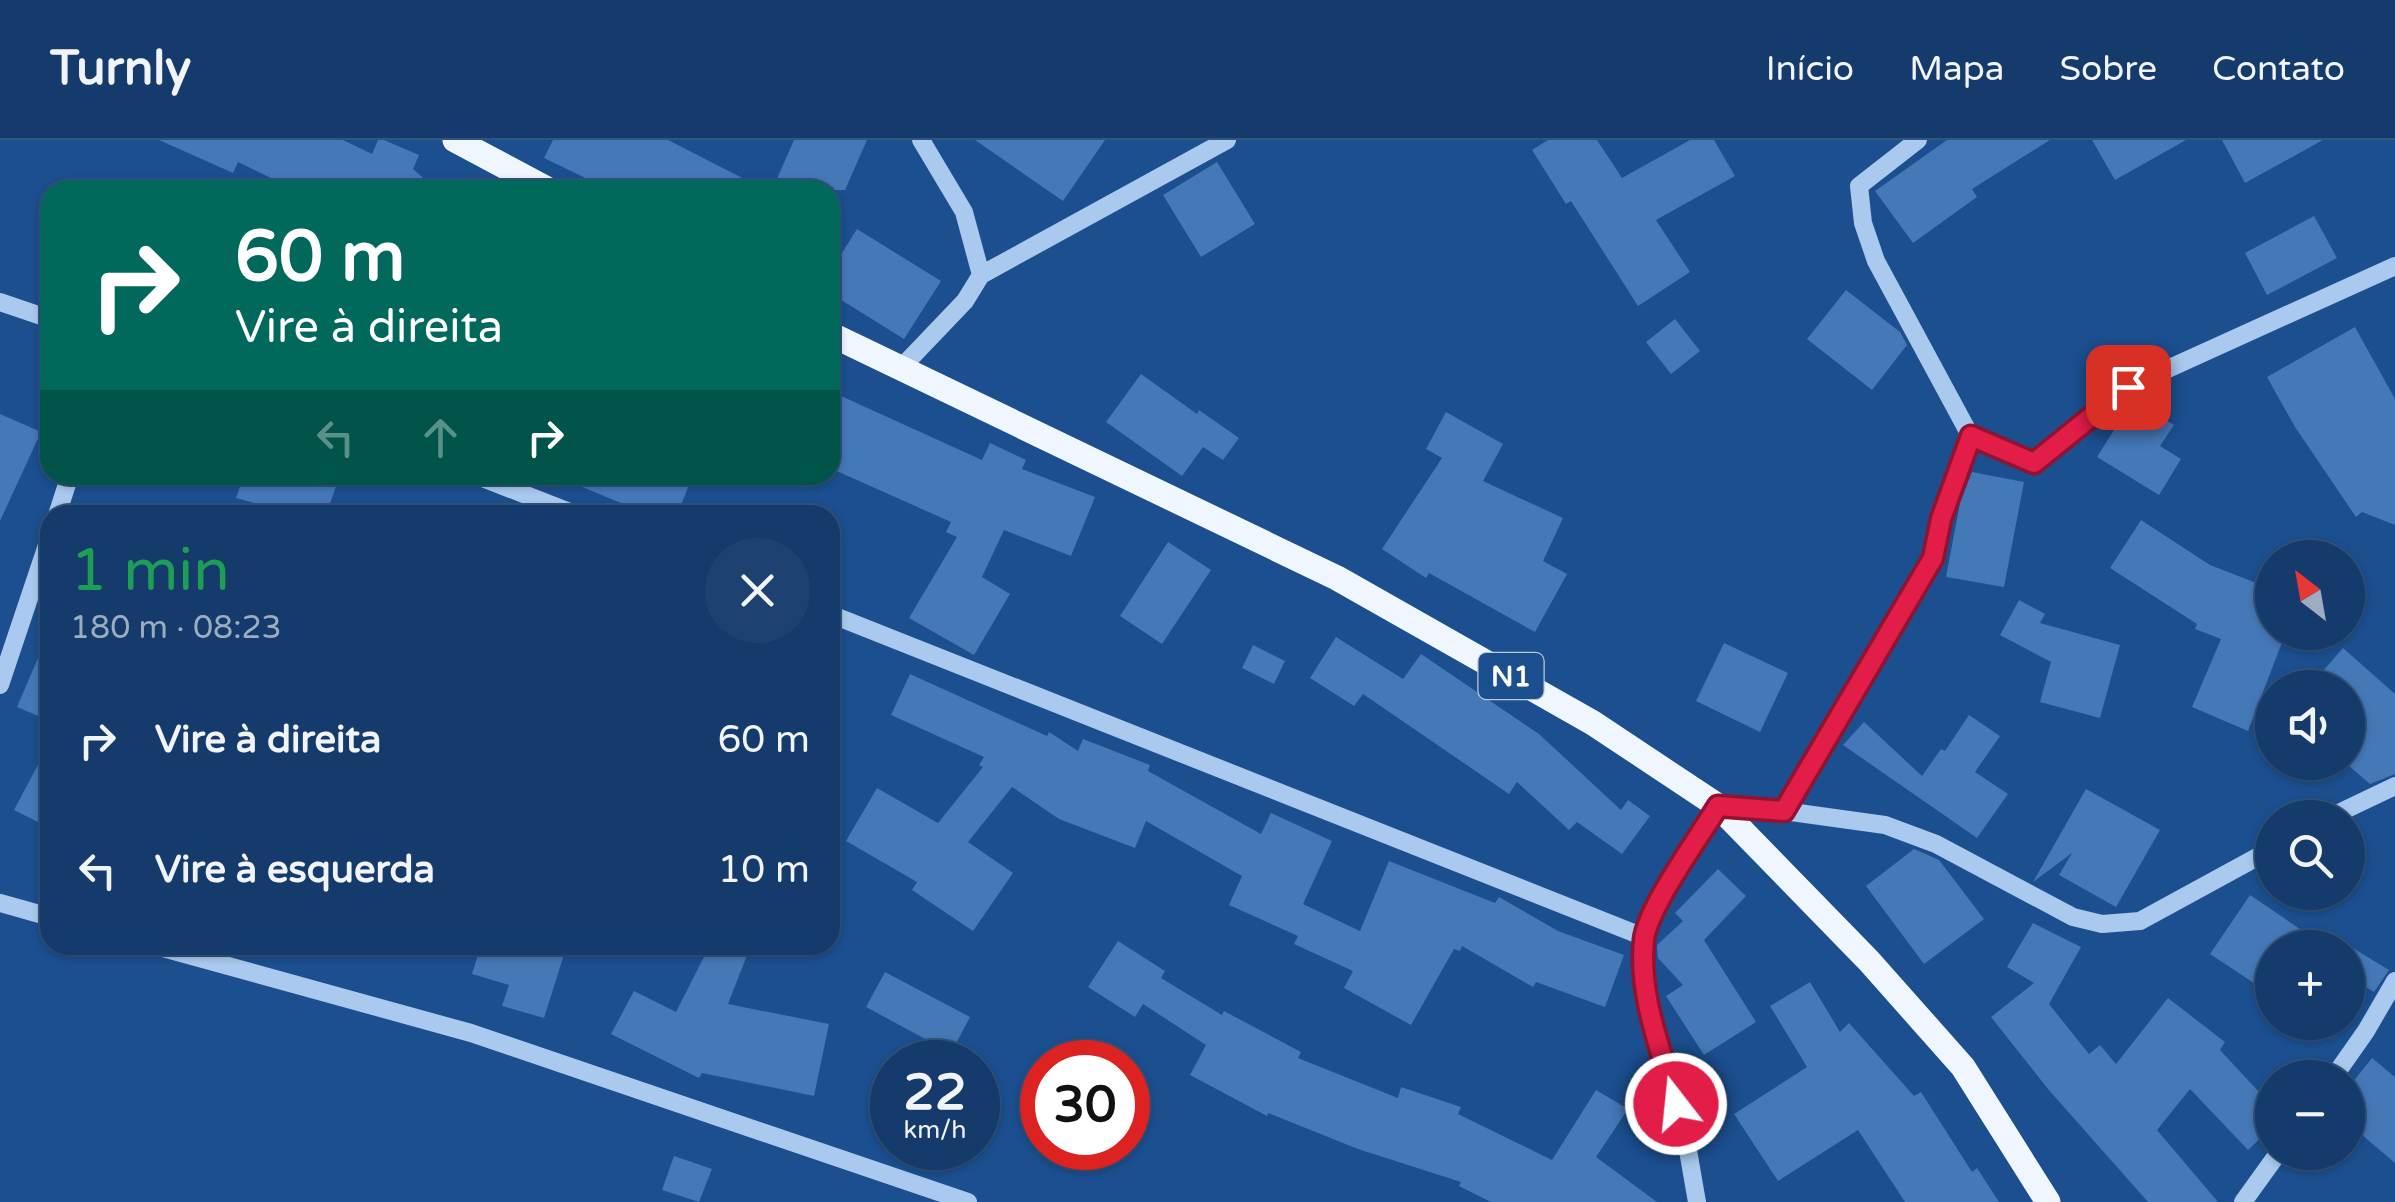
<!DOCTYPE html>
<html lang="pt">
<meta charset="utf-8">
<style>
:root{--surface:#143b6b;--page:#1d4271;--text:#f1f3f6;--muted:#9dadc1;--line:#33557e}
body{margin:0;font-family:"Varela Round",sans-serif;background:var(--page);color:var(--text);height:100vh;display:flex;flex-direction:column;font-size:38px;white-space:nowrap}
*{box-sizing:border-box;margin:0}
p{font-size:32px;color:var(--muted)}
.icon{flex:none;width:55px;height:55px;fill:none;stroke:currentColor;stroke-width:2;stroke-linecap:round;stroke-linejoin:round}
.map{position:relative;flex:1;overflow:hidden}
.details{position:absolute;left:40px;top:365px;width:800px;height:450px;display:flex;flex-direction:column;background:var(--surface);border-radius:30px;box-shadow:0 2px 8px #0004,0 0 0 2px var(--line)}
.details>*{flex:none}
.guide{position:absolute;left:40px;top:40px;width:800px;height:305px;border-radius:30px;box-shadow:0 2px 8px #0004,0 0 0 2px var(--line);background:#00695c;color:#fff;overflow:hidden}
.needle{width:65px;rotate:329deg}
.fabs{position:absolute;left:2255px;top:400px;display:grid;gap:20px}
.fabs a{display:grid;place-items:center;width:110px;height:110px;border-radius:50%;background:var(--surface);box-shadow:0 2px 8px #0004,0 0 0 2px var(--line);font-size:50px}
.speed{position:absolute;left:870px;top:900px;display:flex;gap:20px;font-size:50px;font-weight:700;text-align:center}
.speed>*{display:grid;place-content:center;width:130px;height:130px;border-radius:50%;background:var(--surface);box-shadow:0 2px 8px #0004,0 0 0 2px var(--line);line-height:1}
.speed small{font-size:25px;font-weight:400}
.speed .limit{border:15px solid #d22;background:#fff;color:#111}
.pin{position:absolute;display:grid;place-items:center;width:85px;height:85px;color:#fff;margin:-42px;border-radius:20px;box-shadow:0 5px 15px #0006}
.me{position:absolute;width:110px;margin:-55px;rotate:344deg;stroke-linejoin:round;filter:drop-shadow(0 0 8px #0008)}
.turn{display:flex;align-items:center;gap:35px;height:210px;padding:0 30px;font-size:45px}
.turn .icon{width:130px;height:130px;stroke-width:2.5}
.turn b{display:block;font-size:70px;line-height:85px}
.lanes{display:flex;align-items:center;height:95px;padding:0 30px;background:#0003;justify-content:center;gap:50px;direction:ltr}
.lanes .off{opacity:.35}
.round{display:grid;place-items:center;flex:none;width:105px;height:105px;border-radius:52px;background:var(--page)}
.headline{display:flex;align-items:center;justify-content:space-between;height:170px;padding:0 30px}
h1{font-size:60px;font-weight:600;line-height:75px;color:#1e9e55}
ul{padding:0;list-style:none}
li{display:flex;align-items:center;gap:30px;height:130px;padding:0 30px}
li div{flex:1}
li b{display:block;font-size:38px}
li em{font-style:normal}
header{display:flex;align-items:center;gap:60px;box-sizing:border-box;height:140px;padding:0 50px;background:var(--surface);border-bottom:2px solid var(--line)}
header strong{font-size:48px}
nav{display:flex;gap:55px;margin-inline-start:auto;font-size:35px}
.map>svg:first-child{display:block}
</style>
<header>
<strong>Turnly</strong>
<nav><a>Início</a><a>Mapa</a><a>Sobre</a><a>Contato</a></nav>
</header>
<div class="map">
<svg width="2395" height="1062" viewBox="0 0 2395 1062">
<rect width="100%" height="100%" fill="#1b4f8f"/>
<path fill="#4478b7" d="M 159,0 L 343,0 L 372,14 L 378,0 L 384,0 L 419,15 L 413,29 L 437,50 L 295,50 L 238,22 L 233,33 Z
M 553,0 L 668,0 L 766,50 L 610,50 L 544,18 Z
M 794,0 L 867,0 L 845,50 L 772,50 Z
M 975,0 L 1105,0 L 1063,61 Z
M 1548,0 L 1597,0 L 1622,38 L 1690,0 L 1714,0 L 1735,36 L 1656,80 L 1690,132 L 1638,166 L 1571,61 L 1566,64 L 1532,10 Z
M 1947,0 L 2050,0 L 1972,49 L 1977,57 L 1913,103 L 1875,51 Z
M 2092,0 L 2186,0 L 2115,40 Z
M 2222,0 L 2323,0 L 2245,43 Z
M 1217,22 L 1255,84 L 1201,117 L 1163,55 Z
M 2314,76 L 2337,118 L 2267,155 L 2245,113 Z
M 857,89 L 941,141 L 904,199 L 830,153 L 830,132 Z
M 1846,150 L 1900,192 L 1907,205 L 1872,250 L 1807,199 Z
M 1675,179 L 1700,211 L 1671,234 L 1646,202 Z
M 2355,187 L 2395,259 L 2395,385 L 2362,372 L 2356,377 L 2295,287 L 2267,237 Z
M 1141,234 L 1197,274 L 1199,270 L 1239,298 L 1223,320 L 1203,307 L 1182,336 L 1106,282 Z
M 830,251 L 982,320 L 990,303 L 1026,320 L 1022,329 L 1095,357 L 1071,416 L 1004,390 L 982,437 L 1010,454 L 974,515 L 909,478 L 957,397 L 946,392 L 951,382 L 830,328 Z
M 2133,260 L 2174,285 L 2160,306 L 2181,319 L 2159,355 L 2097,317 Z
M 1446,272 L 1503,304 L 1483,341 L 1563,378 L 1543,421 L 1567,434 L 1535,492 L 1429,433 L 1426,438 L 1382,409 L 1442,318 L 1426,309 Z
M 0,274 L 41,292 L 0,381 Z
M 1972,332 L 2024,342 L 2004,447 L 1946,437 L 1960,363 Z
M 244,335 L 340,335 L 326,375 L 250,375 L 254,363 L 236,358 Z
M 553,335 L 693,335 L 677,375 L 650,375 Z
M 2141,380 L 2210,425 L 2272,449 L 2272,492 L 2286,492 L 2248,591 L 2192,567 L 2221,499 L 2195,489 L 2197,484 L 2110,428 Z
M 1168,402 L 1211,430 L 1162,504 L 1120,476 Z
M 2019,460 L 2045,474 L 2040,483 L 2120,505 L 2100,578 L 2040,562 L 2051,522 L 2000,495 Z
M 50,490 L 50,581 L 17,567 Z
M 1336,497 L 1403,539 L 1421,514 L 1539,594 L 1621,670 L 1628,660 L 1650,676 L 1622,714 L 1577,682 L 1569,690 L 1517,642 L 1509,654 L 1363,554 L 1354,566 L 1310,538 Z
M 1724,503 L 1788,533 L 1760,592 L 1696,561 Z
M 1253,505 L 1285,521 L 1274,544 L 1242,528 Z
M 2343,508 L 2395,554 L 2395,634 L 2370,644 L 2348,625 L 2348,548 L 2308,548 Z
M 910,534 L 1047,596 L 1049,592 L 1078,611 L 1083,599 L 1150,625 L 1148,631 L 1261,694 L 1271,673 L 1332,701 L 1303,764 L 1360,791 L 1389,721 L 1495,763 L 1499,757 L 1558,791 L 1624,815 L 1605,867 L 1536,842 L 1533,847 L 1462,806 L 1460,811 L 1454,809 L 1411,885 L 1344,848 L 1353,831 L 1294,804 L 1298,796 L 1229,765 L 1242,736 L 1146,681 L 1135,708 L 1059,679 L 1012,647 L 968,702 L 1013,733 L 973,791 L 912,750 L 917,742 L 846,701 L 877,648 L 938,683 L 983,627 L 979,625 L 984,617 L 891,575 Z
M 1969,575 L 2000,596 L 1975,632 L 2008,654 L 1977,698 L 1843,605 L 1864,582 L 1922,636 L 1941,609 L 1945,611 Z
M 50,602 L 50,688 L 14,670 Z
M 2086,649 L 2160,690 L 2116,767 L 2059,735 L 2072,713 L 2033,742 Z
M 1914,709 L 1939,720 L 1984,779 L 1924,824 L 1866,746 Z
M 1718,729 L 1746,756 L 1704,800 L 1756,882 L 1704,915 L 1666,856 L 1683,845 L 1658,818 L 1657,805 L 1683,781 L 1675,773 Z
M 2250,755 L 2328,808 L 2272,808 L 2272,855 L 2210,814 Z
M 2033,783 L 2081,807 L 2049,864 L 2089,914 L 2100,905 L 2116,924 L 2168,858 L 2225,902 L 2220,910 L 2272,966 L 2272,987 L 2248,1010 L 2190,949 L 2157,990 L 2218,1062 L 2148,1062 L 2048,949 L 1991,877 L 2034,843 L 2007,827 Z
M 1118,801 L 1165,831 L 1161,838 L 1222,875 L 1224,871 L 1301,912 L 1298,918 L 1398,958 L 1401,947 L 1461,967 L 1458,974 L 1552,1020 L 1596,950 L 1628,969 L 1596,1017 L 1657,1062 L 1491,1062 L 1459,1046 L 1461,1042 L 1358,1009 L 1268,973 L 1267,976 L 1190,935 L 1206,905 L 1143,864 L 1135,877 L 1088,847 Z
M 481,805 L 567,805 L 544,878 L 502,866 L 509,845 L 472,834 Z
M 710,805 L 751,805 L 728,864 L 829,884 L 814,956 L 702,933 L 699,938 L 611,894 L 634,851 L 676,872 Z
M 2348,805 L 2389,830 L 2374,852 L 2348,836 Z
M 885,832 L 970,877 L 951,913 L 866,867 Z
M 1810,842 L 1840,892 L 1849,883 L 1914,956 L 1921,952 L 1972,1032 L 1977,1028 L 1999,1062 L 1905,1062 L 1858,990 L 1778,1041 L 1734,974 L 1807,927 L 1770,866 Z
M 2372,918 L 2395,937 L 2395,1023 L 2348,983 L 2348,948 Z
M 674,1016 L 712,1029 L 699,1062 L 662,1050 Z"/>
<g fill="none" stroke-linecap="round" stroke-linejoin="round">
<path stroke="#a9c9ee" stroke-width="18" d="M 1918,0 L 1859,46 L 1863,83 L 1876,121 L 1971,297
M 981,135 L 1227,0
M 0,162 L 50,179
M 901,228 L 965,161 L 981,135 L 964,72 L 921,0
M 475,335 L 577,375
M 57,375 L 70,335
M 830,474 L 1644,797
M 0,545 L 50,396
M 1784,671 L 1933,417 L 1941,379 L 1971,297 L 2035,323 L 2128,247 L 2395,126
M 2328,678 L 2395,646
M 0,763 L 50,777
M 152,805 L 471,893 L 968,1062
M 2333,938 L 2366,891 L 2395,841
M 1697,1062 L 1686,999 L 1650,878 L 1644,797 L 1656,770 L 1718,666 L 1784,671 L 1885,685 L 1936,704 L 2073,777 L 2102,784 L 2140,781 L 2272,709
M 2243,1062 L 2279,1012"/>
<path stroke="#f0f6ff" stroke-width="25" d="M 455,0 L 549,50
M 830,194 L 1337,438 L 1593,583 L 1718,666 L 1869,821 L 1963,927 L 2048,1062"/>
</g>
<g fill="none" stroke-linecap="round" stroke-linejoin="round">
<g stroke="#92132f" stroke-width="25">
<path id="route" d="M 1676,964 C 1662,912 1638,856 1644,800 C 1647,768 1700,696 1718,666 L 1784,671 L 1933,418 L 1941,379 L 1971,296 L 2034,323 L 2128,247"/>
</g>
<use href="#route" stroke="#e11d48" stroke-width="18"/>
</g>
<g text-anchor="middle" stroke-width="10" stroke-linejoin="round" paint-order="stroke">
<rect fill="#1b4f8f" stroke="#bbcadd" stroke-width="2.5" x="1478.5" y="513" width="65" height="46" rx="8"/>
<g font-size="28" font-weight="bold" fill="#fff">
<text x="1511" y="546">N1</text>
</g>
</g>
</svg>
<div class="fabs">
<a><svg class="needle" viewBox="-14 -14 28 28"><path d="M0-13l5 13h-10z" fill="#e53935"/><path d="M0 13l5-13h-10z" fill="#9dadc1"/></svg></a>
<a><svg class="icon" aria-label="sound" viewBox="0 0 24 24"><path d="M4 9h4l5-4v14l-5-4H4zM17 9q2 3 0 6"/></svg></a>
<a><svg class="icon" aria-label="search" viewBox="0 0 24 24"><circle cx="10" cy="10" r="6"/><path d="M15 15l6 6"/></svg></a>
<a>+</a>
<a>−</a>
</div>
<div class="speed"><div>22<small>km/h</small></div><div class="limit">30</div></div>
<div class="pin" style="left:2128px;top:247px;background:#d93025"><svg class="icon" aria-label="arrive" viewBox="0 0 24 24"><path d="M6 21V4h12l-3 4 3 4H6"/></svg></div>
<svg class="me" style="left:1676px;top:964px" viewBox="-20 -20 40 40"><circle r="17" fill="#e11d48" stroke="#fff" stroke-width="3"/><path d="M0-11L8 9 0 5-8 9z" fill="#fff"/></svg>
<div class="guide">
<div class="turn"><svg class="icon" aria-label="right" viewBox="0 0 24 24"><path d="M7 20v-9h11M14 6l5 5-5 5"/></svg><div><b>60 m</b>Vire à direita</div></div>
<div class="lanes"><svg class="icon off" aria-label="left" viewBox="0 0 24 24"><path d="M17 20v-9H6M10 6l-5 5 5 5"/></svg><svg class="icon off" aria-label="ahead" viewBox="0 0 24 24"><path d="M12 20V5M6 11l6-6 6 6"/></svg><svg class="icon" aria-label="right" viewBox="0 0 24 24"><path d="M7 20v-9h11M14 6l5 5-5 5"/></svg></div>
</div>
<section class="details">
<div class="headline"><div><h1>1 min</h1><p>180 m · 08:23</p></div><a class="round"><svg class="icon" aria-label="close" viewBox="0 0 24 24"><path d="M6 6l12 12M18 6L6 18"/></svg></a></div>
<ul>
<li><svg class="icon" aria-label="right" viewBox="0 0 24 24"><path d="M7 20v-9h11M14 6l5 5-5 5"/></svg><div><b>Vire à direita</b></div><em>60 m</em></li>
<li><svg class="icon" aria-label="left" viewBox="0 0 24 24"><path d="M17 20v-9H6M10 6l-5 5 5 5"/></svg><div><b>Vire à esquerda</b></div><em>10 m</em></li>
</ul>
</section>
</div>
